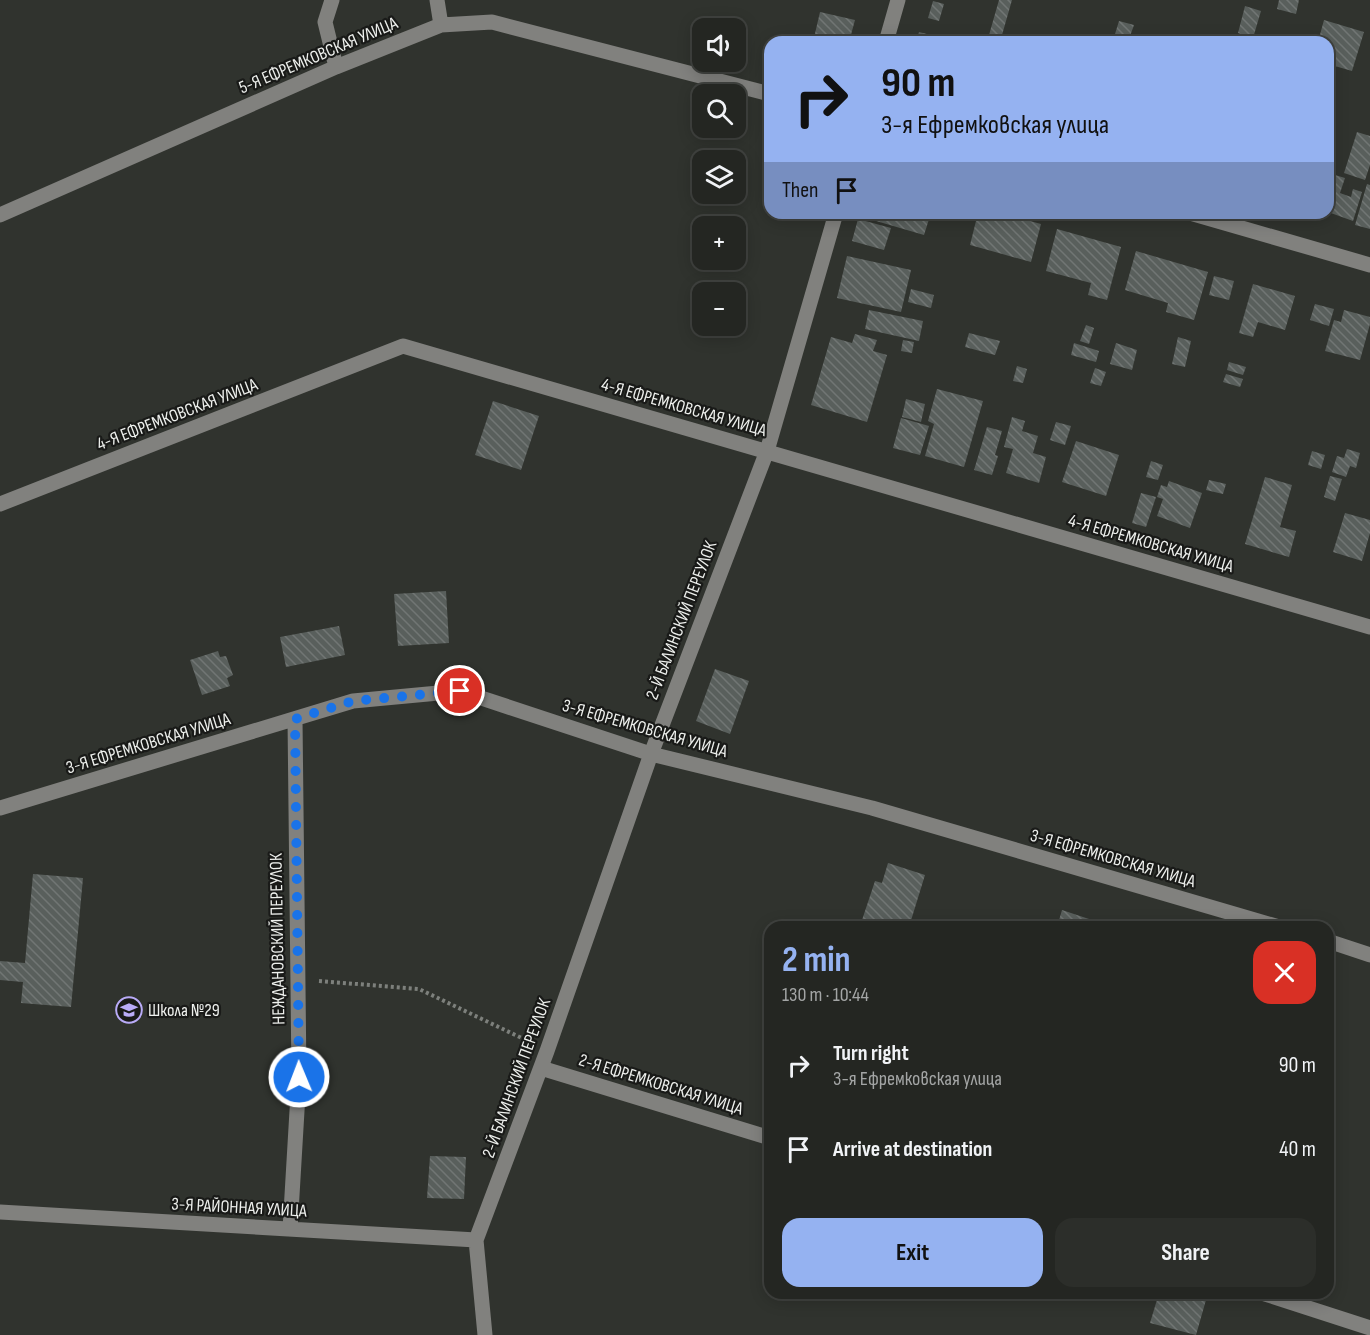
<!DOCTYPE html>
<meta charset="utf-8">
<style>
:root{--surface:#242622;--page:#2c2e2a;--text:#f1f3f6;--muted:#a3a5a5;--line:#414340;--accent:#95b2f1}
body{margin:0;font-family:"Sofia Sans Condensed",sans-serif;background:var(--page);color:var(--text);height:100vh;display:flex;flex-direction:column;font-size:22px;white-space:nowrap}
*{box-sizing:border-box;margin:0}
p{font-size:20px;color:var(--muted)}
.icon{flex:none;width:33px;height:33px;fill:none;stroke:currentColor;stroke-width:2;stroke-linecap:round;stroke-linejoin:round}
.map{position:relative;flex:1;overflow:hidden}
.side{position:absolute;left:764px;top:921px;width:570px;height:378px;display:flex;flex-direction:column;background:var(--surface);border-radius:18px;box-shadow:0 3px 15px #0003,0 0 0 2px var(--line)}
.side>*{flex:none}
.guide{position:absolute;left:764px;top:36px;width:570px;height:183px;border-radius:18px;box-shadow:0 3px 15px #0003,0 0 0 2px var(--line);background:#95b2f1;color:#111;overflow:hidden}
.controls{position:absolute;left:692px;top:18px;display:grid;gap:12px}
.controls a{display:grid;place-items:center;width:54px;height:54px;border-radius:12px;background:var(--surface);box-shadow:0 3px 15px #0003,0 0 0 2px var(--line);font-size:30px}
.pin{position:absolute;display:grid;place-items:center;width:51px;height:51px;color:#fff;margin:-26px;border:3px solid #fff;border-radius:50%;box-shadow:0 2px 6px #0007}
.me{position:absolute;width:66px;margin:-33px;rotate:359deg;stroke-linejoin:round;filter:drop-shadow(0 0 4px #0008)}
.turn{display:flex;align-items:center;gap:21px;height:126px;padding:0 18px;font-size:27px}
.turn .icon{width:78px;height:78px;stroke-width:2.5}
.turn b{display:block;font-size:42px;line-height:51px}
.then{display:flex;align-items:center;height:57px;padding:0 18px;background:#0003;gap:12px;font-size:22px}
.round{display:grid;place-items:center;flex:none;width:63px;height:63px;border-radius:18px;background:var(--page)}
.head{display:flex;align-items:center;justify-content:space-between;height:102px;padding:0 18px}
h1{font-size:36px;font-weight:700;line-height:45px;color:var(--accent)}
.action{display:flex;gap:12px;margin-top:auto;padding:12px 18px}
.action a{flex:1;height:69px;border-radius:18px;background:var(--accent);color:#111;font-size:24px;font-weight:700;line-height:69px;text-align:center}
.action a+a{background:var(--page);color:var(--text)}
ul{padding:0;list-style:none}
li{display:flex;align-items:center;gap:18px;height:84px;padding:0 18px}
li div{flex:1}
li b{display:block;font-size:22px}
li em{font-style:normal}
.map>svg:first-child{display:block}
</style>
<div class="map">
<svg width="1370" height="1335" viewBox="0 0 1370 1335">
<defs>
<pattern id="building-back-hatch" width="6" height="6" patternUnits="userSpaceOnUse" patternTransform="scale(1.5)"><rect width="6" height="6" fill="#595f5c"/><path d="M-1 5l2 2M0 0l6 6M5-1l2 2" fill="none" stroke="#717674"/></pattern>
</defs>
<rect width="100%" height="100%" fill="#30332e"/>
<path fill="url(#building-back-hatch)" d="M 999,0 L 1012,0 L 1000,42 L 987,42 Z
M 1279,0 L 1299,0 L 1296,14 L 1277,9 Z
M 933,1 L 944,4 L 939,21 L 928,18 Z
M 1245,6 L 1261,11 L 1253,38 L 1238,33 Z
M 820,12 L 855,20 L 849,42 L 813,42 Z
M 1324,20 L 1364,32 L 1352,71 L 1328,64 L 1328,42 L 1318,42 Z
M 1119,21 L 1134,25 L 1129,39 L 1115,34 Z
M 919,32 L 954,41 L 954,42 L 916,42 Z
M 1357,132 L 1370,136 L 1370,165 L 1365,180 L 1344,173 Z
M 1335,175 L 1345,178 L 1340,193 L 1351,197 L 1353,189 L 1362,192 L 1353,221 L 1328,212 L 1328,197 Z
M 1367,184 L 1370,185 L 1370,229 L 1355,225 Z
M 860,213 L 931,213 L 924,235 L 859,216 Z
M 978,213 L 1001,213 L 1041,224 L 1031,262 L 970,245 Z
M 858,219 L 891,228 L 884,250 L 852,241 Z
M 1057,229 L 1121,247 L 1107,300 L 1088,295 L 1091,283 L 1046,271 Z
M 1136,251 L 1208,272 L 1194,320 L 1166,312 L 1168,303 L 1125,290 Z
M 847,256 L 911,270 L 901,312 L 837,298 Z
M 1214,276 L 1234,281 L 1229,300 L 1209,295 Z
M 1253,284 L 1295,296 L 1285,330 L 1258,322 L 1253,337 L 1239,333 Z
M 911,289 L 934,295 L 931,308 L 908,302 Z
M 1315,304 L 1334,309 L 1329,326 L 1310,320 Z
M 869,310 L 923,321 L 919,341 L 865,329 Z
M 1344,310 L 1370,317 L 1370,324 L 1360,360 L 1325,351 L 1334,320 L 1341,322 Z
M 1086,325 L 1094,328 L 1089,344 L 1080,341 Z
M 969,333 L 1000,341 L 995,355 L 965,347 Z
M 855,334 L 877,340 L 873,351 L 887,355 L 867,422 L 811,405 L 831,337 L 852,343 Z
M 1178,337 L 1191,341 L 1185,367 L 1172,364 Z
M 903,340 L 914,342 L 912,353 L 901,351 Z
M 1074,343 L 1099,351 L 1096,362 L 1071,355 Z
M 1116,343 L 1137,350 L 1132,370 L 1110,364 Z
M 1229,362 L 1246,367 L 1243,375 L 1227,370 Z
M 1017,366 L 1027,369 L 1023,383 L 1013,381 Z
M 1095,368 L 1106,372 L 1101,386 L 1090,383 Z
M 1226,374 L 1243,379 L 1240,387 L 1223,382 Z
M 937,389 L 983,401 L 964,467 L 925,456 L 934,424 L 928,421 Z
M 906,399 L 925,404 L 921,422 L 902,417 Z
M 493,401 L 539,416 L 521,470 L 475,455 Z
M 1012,417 L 1025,421 L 1022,431 L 1038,436 L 1033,453 L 1046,457 L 1039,483 L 1006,473 L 1013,449 L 1004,447 Z
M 901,418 L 929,426 L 920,455 L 893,448 Z
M 1056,422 L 1071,426 L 1065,445 L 1050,440 Z
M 987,427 L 1002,431 L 995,455 L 998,456 L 992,475 L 974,470 Z
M 1076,441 L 1119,455 L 1106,496 L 1062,482 Z
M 1347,449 L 1360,453 L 1356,468 L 1350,466 L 1346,477 L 1332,472 L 1337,456 L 1344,458 Z
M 1312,451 L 1325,455 L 1321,469 L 1308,465 Z
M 1151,461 L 1163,465 L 1158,480 L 1146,477 Z
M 1330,476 L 1342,479 L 1335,501 L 1324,497 Z
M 1265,477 L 1292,485 L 1280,527 L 1296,531 L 1289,557 L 1245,544 Z
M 1209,480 L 1226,484 L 1223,494 L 1206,490 Z
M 1169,481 L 1202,493 L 1190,528 L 1157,516 L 1163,499 L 1157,497 L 1161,485 L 1167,487 Z
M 1141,493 L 1156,497 L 1146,527 L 1132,523 Z
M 1345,513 L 1370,520 L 1370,533 L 1362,561 L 1333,552 Z
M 446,591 L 449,643 L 398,646 L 394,594 Z
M 339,626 L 345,655 L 286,667 L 280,637 Z
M 218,651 L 220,657 L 226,656 L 233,675 L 227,678 L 230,686 L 202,695 L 190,660 Z
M 715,669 L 749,681 L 730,734 L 696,721 Z
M 888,863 L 925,875 L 909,927 L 882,927 L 862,920 L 875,881 L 882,883 Z
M 33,874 L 83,878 L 71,1007 L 21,1003 L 23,982 L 0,980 L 0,961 L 25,963 Z
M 1062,910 L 1089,919 L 1086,927 L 1057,927 Z
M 430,1156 L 466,1157 L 464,1199 L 427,1198 Z
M 1159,1293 L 1208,1293 L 1196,1335 L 1150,1323 Z"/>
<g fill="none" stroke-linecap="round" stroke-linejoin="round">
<path stroke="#7d807c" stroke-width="4" stroke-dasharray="3 3" stroke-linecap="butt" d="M 319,981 L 419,989 L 530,1042"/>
<path stroke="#81817e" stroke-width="15" d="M 332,0 L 325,22 L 336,67
M 437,0 L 441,25
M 886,42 L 898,0
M 1190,213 L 1370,265
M 0,215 L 336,67 L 441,25 L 492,22 L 770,94
M 0,504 L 403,346 L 1370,627
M 0,808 L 353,701 L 460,691 L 651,754 L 872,808 L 1279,927
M 1328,941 L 1370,955
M 541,1068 L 770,1138
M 0,1212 L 476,1240
M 290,1229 L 299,1077 L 295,719
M 1262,1293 L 1370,1328
M 485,1335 L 476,1240 L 547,1051 L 651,754 L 767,451 L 836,213"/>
</g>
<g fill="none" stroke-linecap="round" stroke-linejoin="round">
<path stroke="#1a73e8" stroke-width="10" stroke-dasharray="0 18" d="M 299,1077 L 295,719 L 353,701 L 460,691"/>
</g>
<defs>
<g id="school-ring" transform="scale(1.35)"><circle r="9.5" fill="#191a18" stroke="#b9abf7" stroke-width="1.5"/><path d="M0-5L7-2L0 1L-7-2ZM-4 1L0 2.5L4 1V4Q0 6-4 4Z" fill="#b9abf7"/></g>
</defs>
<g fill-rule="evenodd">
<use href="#school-ring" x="129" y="1010"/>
</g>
<g text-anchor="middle" stroke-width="4.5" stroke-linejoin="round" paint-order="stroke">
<g font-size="18" fill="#eef0ed" stroke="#191a18">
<text transform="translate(318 55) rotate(-23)" y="6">5-Я ЕФРЕМКОВСКАЯ УЛИЦА</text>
<text transform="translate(684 407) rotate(16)" y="6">4-Я ЕФРЕМКОВСКАЯ УЛИЦА</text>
<text transform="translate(177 414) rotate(-21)" y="6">4-Я ЕФРЕМКОВСКАЯ УЛИЦА</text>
<text transform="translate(1151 543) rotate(16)" y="6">4-Я ЕФРЕМКОВСКАЯ УЛИЦА</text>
<text transform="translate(681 620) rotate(-69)" y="6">2-Й БАЛИНСКИЙ ПЕРЕУЛОК</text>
<text transform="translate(645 728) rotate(16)" y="6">3-Я ЕФРЕМКОВСКАЯ УЛИЦА</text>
<text transform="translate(148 743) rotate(-17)" y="6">3-Я ЕФРЕМКОВСКАЯ УЛИЦА</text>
<text transform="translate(1113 858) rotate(16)" y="6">3-Я ЕФРЕМКОВСКАЯ УЛИЦА</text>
<text transform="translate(277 939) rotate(-91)" y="6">НЕЖДАНОВСКИЙ ПЕРЕУЛОК</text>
<text transform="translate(516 1078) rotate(-70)" y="6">2-Й БАЛИНСКИЙ ПЕРЕУЛОК</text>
<text transform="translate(661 1084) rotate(17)" y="6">2-Я ЕФРЕМКОВСКАЯ УЛИЦА</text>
<text transform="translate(239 1207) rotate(3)" y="6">3-Я РАЙОННАЯ УЛИЦА</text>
</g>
<g font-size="18" fill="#eef0ed" stroke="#191a18" text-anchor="start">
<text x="148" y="1016">Школа №29</text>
</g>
</g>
</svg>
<div class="controls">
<a><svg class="icon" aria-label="sound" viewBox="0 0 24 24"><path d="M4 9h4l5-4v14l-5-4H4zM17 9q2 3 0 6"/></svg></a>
<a><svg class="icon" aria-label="search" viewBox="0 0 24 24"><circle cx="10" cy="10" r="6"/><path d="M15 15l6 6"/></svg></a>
<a><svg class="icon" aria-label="layers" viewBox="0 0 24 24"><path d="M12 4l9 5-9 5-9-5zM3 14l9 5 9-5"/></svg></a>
<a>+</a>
<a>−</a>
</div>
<div class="pin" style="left:460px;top:691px;background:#d93025"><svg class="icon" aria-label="arrive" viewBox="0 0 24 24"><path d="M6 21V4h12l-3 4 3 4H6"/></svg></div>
<svg class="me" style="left:299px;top:1077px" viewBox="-20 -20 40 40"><circle r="17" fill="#1a73e8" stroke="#fff" stroke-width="3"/><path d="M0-11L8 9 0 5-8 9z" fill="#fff"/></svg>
<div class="guide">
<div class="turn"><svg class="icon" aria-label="right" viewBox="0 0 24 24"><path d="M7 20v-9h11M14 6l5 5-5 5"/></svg><div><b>90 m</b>3-я Ефремковская улица</div></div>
<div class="then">Then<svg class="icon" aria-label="arrive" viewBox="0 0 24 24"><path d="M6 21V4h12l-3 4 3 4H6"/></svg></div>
</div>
<section class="side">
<div class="head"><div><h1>2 min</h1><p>130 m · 10:44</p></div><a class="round" style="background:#d93025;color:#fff"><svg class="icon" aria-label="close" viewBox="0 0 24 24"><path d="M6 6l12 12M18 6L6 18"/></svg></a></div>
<ul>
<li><svg class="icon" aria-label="right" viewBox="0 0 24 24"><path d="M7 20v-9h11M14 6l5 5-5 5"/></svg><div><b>Turn right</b><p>3-я Ефремковская улица</p></div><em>90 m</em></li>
<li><svg class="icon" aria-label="arrive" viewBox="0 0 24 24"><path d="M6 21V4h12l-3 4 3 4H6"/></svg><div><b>Arrive at destination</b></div><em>40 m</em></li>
</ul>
<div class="action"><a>Exit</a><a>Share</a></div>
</section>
</div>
